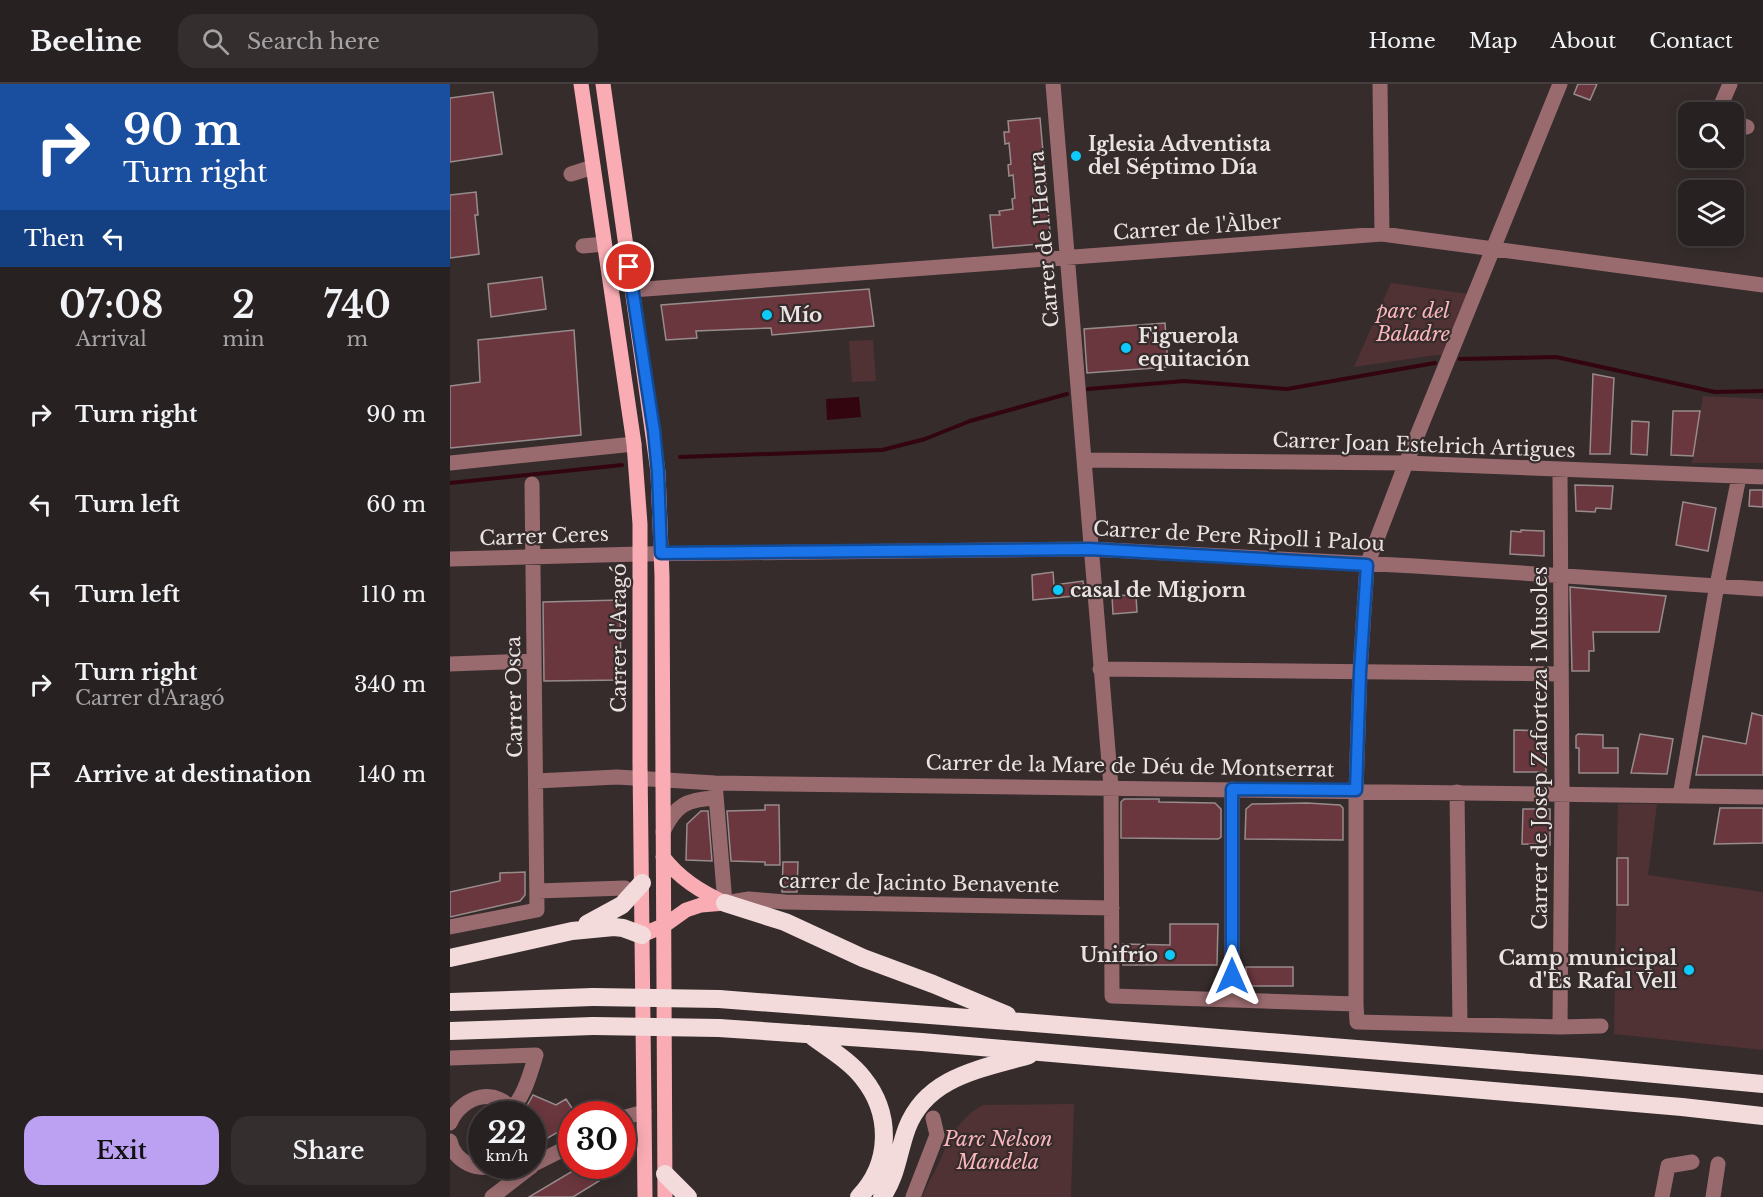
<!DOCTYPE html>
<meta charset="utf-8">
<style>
:root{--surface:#282121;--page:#342e2e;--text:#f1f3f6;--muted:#a5a3a5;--line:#443e3f;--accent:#bca0f2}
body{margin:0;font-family:"Libre Baskerville",serif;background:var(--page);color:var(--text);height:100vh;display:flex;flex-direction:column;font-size:22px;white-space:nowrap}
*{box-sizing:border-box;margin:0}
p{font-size:20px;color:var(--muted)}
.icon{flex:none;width:33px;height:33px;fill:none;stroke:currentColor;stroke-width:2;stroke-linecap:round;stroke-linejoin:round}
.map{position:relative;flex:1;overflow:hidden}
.drawer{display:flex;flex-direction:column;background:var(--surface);width:450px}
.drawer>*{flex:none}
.banner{background:#1a4fa0;color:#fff;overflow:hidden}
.fabs{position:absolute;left:1228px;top:18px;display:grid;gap:12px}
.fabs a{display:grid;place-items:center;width:66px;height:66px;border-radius:12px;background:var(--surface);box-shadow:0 3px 15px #0003,0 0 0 2px var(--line);font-size:30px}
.speed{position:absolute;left:18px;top:1017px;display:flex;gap:12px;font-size:30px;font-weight:700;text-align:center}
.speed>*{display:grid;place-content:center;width:78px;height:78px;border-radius:50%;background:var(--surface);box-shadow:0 3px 15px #0003,0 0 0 2px var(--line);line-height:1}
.speed small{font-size:15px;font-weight:400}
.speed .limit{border:9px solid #d22;background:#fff;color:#111}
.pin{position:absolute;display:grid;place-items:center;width:51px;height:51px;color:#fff;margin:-26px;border:3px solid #fff;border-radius:50%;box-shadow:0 2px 6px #0007}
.me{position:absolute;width:66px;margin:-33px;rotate:0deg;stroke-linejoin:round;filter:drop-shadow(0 0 4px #0008)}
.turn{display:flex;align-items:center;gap:21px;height:126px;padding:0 24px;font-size:27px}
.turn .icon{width:78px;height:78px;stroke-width:2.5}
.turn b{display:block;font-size:42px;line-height:51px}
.then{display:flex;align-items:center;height:57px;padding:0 24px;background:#0003;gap:12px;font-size:22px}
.eta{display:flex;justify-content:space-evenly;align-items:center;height:102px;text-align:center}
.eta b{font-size:36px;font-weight:600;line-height:42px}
.cta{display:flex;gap:12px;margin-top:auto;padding:12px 24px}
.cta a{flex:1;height:69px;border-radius:18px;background:var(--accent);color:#111;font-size:24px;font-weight:600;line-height:69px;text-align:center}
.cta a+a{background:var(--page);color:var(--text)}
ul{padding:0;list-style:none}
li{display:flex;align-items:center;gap:18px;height:90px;padding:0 24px}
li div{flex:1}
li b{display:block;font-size:22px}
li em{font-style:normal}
header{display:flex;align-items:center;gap:36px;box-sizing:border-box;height:84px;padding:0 30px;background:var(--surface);border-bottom:2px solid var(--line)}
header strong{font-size:28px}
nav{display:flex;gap:33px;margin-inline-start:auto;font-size:21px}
.search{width:420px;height:54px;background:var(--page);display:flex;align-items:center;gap:15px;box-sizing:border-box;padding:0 21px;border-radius:18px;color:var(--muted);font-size:22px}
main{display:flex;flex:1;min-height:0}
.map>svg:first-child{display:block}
</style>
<header>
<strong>Beeline</strong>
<div class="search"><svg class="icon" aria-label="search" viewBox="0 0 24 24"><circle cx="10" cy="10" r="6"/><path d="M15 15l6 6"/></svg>Search here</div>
<nav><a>Home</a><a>Map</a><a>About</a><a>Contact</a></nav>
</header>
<main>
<section class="drawer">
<div class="banner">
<div class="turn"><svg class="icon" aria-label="right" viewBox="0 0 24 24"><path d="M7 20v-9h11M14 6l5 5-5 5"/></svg><div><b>90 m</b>Turn right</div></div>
<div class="then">Then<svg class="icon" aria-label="left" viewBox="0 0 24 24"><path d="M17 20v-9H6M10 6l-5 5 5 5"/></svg></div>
</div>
<div class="eta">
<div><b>07:08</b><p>Arrival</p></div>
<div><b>2</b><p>min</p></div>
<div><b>740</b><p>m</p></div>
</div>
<ul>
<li><svg class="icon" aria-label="right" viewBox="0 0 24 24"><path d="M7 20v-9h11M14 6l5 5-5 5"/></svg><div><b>Turn right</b></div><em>90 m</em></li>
<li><svg class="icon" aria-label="left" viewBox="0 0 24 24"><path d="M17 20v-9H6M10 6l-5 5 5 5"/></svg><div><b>Turn left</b></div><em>60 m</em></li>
<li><svg class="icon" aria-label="left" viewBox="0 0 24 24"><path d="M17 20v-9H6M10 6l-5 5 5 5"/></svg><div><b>Turn left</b></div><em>110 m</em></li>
<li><svg class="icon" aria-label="right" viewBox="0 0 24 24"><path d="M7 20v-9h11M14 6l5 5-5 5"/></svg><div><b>Turn right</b><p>Carrer d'Aragó</p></div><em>340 m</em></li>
<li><svg class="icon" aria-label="arrive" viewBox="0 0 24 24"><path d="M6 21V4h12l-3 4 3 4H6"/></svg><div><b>Arrive at destination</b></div><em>140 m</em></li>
</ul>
<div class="cta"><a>Exit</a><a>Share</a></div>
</section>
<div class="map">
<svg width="1313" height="1113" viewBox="0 0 1313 1113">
<rect width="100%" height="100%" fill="#362c2c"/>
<path fill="#503235" d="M 941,199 L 1025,211 L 1000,271 L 986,271 L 904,283 Z
M 423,256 L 426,297 L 402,298 L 399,257 Z
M 1253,312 L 1313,315 L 1313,379 L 1242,379 Z
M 1168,720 L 1207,720 L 1198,791 L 1313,808 L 1313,966 L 1164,950 Z
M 624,1020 L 621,1113 L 472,1113 C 477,1101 483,1091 489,1079 C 499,1055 509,1034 533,1021 Z"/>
<path fill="#32050f" d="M 409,313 L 411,333 L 377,336 L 376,315 Z"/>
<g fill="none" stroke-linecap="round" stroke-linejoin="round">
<path stroke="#32050f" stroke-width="4" d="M 1010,275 L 1106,273 L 1265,308 L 1313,307
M 638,305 L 734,297 L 837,305 L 985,279
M 230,373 L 432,366 L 475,355 L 520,337 L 617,310
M 0,399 L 172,381"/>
</g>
<path fill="#6b373e" stroke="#988b8c" stroke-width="1.5" d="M 1128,0 L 1147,0 L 1140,16 L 1124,10 Z
M 43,8 L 52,70 L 0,78 L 0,14 Z
M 590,34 L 601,159 L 543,164 L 540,131 L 550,131 L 549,127 L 563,125 L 562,115 L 565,114 L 563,91 L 559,92 L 558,81 L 561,80 L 559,59 L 555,60 L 554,48 L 559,48 L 558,37 Z
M 26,108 L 28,131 L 25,131 L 29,170 L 0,174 L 0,111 Z
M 92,193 L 96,225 L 41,233 L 38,200 Z
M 419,205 L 424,242 L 322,251 L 321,244 L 246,247 L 247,254 L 216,256 L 211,221 Z
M 715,239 L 718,283 L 637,289 L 634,245 Z
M 124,246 L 131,351 L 0,364 L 0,302 L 30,298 L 28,256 Z
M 1143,290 L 1164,294 L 1160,370 L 1140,370 Z
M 1223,327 L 1250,327 L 1243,372 L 1221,371 Z
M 1182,337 L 1199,338 L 1197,371 L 1181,370 Z
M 1125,401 L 1163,402 L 1161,425 L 1146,424 L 1145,428 L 1126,427 Z
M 1300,406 L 1313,406 L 1313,423 L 1299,422 Z
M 1233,418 L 1266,424 L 1258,467 L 1226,461 Z
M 1071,446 L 1094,447 L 1094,472 L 1060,470 L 1061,447 L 1071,448 Z
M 603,488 L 604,501 L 633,497 L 635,511 L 583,516 L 582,491 Z
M 1120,503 L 1216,512 L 1209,548 L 1143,548 L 1144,567 L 1139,567 L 1139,587 L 1122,587 Z
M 680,511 L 680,513 L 686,512 L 687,528 L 663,530 L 662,512 Z
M 170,516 L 171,596 L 94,597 L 93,518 Z
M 1302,629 L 1313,632 L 1313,691 L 1246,691 L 1253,652 L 1296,660 Z
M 1064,646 L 1096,647 L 1096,688 L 1064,688 Z
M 1128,650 L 1153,651 L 1153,664 L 1168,664 L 1168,689 L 1129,689 L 1129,664 L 1126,664 L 1126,652 Z
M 1190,650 L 1223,655 L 1217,690 L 1181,689 Z
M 674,715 L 709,715 L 709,718 L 765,719 L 771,725 L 771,753 L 768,755 L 671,754 L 671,718 Z
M 857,719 L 890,721 L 893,724 L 893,756 L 795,755 L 796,725 L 802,720 Z
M 315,721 L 329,721 L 330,781 L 315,781 L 315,778 L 281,777 L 277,727 L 315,726 Z
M 1270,724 L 1313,724 L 1313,759 L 1264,760 Z
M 1073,725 L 1100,725 L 1100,761 L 1072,760 Z
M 251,727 L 258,727 L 262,777 L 236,776 L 237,740 Z
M 1167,774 L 1178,774 L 1178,821 L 1167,821 Z
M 333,778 L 348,778 L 347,808 L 332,808 Z
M 75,788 L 75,811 L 70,817 L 0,833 L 0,808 L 50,797 L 50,789 Z
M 720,840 L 768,840 L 767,881 L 673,881 L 673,860 L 720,861 Z
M 796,883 L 843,883 L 843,902 L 796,902 Z
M 83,1011 L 106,1021 L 116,1015 L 126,1030 L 122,1030 L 122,1040 L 82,1063 L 82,1030 L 75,1030 L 74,1027 Z
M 131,1082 L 141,1082 L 149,1097 L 123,1113 L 79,1113 Z"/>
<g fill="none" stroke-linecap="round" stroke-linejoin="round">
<path stroke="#996b6f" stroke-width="15" d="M 603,0 L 661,703 L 662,912 L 906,920 L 907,938 L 1110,943 L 1151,942
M 930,0 L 932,150
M 1268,28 L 1280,0
M 1284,38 L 1297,43
M 121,90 L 143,83
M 133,162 L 154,160
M 182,206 L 932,150 L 1313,201
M 634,376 L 956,379 L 1313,393
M 0,379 L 184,360
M 0,475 L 190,470 L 640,465 L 965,482 L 1313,505
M 0,580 L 84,577
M 650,585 L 1111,590
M 86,697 L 167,693 L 265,699 L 1313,713
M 265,699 L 275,819 L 299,815 L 335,818 L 662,824
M 782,705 L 782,915
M 1007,708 L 1010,940
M 1230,712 L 1267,501 L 1289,393
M 213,748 C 225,721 237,715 266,714
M 87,807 L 175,804
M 0,843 L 87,826 L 82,400
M 906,920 L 906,706 L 910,588 L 917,481 L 956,379 L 1110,0
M 1110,943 L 1112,709 L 1110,386
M 0,974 L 86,971 C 80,990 74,1015 58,1028
M 172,1034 L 194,1028
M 0,1039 C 12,1011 48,1001 65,1030
M 0,1057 C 5,1079 27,1087 48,1082
M 82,1081 L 122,1061
M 42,1113 L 82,1082
M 463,1113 L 487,1051 L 483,1034
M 1212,1113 L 1218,1082 L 1242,1078
M 1263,1113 L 1268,1080"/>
<path stroke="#f9acb3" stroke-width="15" d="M 131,0 L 184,360 L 190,440 L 190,679 L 195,1113
M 153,0 L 208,388 L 212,492 L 215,1113
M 213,773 C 230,795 250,807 275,819
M 192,851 L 215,841 L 236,826 L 251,821 L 275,819"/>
<path stroke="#f3dbdc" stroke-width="18" d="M 275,819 L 335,838 L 413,874 L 483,900 L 557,931
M 137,840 L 172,821 L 192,799
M 0,874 L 122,847 L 164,843 L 173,844 L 192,851
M 269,915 L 572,938 L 1130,983 L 1313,1000
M 0,918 L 143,913
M 269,944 L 472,958 L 1232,1023 L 1313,1032
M 0,947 L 143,942
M 359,950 C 377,964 399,976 413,994 C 442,1030 441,1080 409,1113
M 215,1090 L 238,1113
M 432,1113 C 447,1092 448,1068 457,1044 C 477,992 532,985 579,971"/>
<path stroke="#f3dbdc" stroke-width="18" d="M 143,913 L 269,915
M 143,942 L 269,944"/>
</g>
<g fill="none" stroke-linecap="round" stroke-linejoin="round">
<g stroke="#114b97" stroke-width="15">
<path id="route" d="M 179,183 L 204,347 L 208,388 L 211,469 L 640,465 L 917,481 L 910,588 L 906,706 L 782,705 L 782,892"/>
</g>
<use href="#route" stroke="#1a73e8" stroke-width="10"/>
</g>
<g fill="#0dcafa" stroke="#362c2c" stroke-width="2">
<circle cx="626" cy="72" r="6"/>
<circle cx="317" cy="231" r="6"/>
<circle cx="676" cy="264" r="6"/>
<circle cx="608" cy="506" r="6"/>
<circle cx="720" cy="871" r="6"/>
<circle cx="1239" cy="886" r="6"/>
</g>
<g text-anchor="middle" stroke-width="4.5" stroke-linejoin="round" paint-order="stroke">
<g font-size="20" font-weight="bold" fill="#eae3e3" stroke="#362c2c" text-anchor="start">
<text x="638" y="67">Iglesia Adventista<tspan x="638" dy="23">del Séptimo Día</tspan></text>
<text x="329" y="238">Mío</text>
<text x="688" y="259">Figuerola<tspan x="688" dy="23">equitación</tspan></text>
<text x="620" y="513">casal de Migjorn</text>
<text x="708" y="878" text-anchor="end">Unifrío</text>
<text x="1227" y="881" text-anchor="end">Camp municipal<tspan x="1227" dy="23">d'Es Rafal Vell</tspan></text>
</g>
<g font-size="20" fill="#eae3e3" stroke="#362c2c">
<text transform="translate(747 143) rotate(-4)" y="7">Carrer de l'Àlber</text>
<text transform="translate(594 155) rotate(-95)" y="7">Carrer de l'Heura</text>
<text transform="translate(974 361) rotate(2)" y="7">Carrer Joan Estelrich Artigues</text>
<text transform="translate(94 452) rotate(-2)" y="7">Carrer Ceres</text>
<text transform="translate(789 452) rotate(3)" y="7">Carrer de Pere Ripoll i Palou</text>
<text transform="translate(169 554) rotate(-90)" y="7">Carrer d'Aragó</text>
<text transform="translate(64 613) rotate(-91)" y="7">Carrer Osca</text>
<text transform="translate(1090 664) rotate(-90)" y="7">Carrer de Josep Zaforteza i Musoles</text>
<text transform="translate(680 682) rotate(1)" y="7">Carrer de la Mare de Déu de Montserrat</text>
<text transform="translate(469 799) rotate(1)" y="7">carrer de Jacinto Benavente</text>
</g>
<g font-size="20" font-style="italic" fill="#fbb5bb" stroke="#362c2c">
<text x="963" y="234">parc del<tspan x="963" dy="23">Baladre</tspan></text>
<text x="548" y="1062">Parc Nelson<tspan x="548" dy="23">Mandela</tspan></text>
</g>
</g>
</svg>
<div class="fabs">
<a><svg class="icon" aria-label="search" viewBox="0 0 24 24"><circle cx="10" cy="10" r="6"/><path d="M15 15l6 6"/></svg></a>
<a><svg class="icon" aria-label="layers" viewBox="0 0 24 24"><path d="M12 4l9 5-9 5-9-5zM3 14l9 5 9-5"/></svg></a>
</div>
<div class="speed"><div>22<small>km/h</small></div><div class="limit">30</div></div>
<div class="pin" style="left:179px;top:183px;background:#d93025"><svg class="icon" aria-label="arrive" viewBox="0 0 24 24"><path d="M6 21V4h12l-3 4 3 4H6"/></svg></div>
<svg class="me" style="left:782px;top:892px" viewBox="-20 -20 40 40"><path d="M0-17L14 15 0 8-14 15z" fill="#1a73e8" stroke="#fff" stroke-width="4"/></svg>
</div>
</main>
